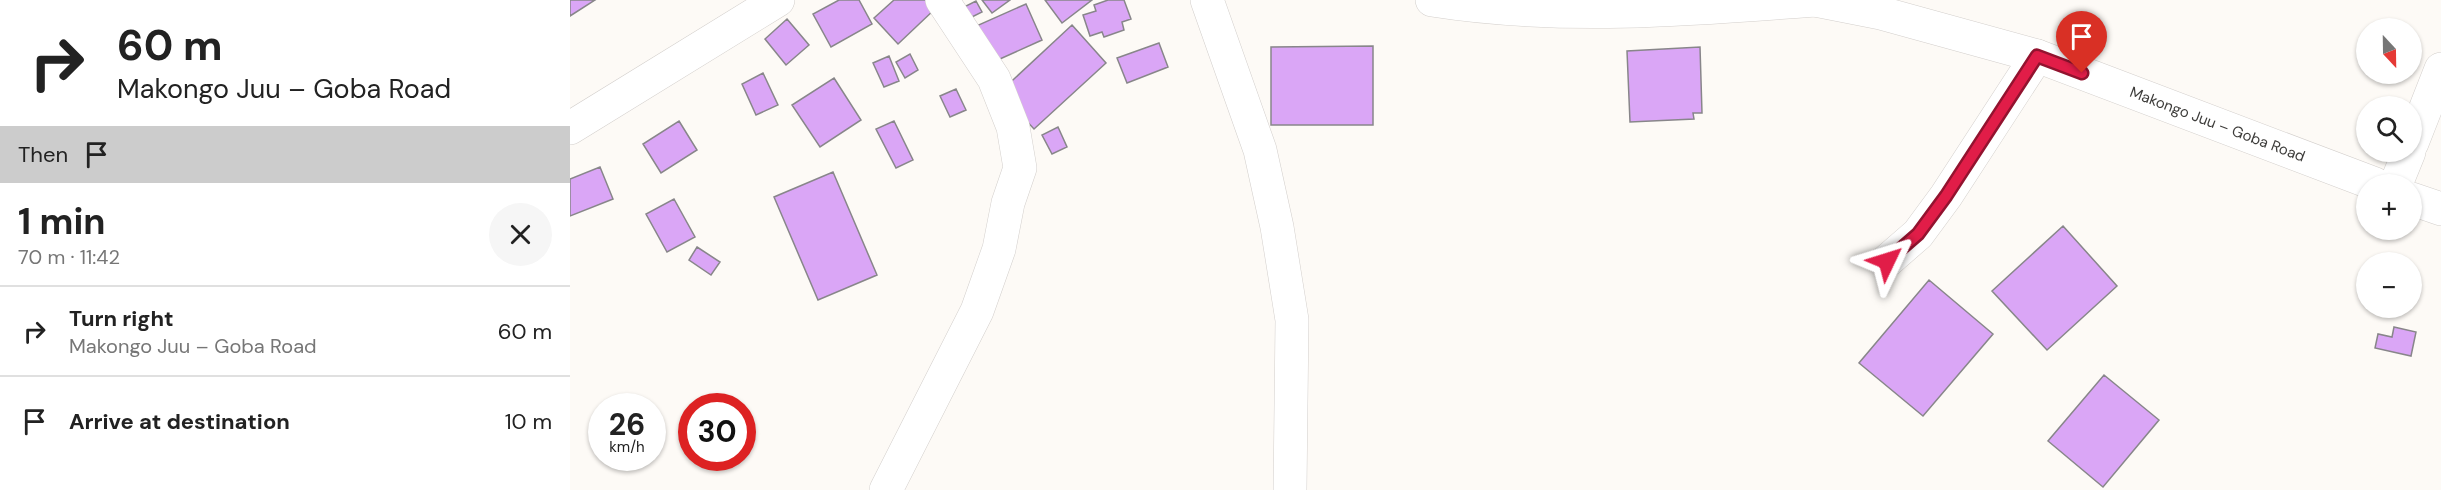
<!DOCTYPE html>
<meta charset="utf-8">
<style>
:root{--surface:#fff;--page:#f6f6f6;--text:#222;--muted:#767676;--line:#e0e0e0}
body{margin:0;font-family:"DM Sans",sans-serif;background:var(--page);color:var(--text);height:100vh;display:flex;flex-direction:column;font-size:22px;white-space:nowrap}
*{box-sizing:border-box;margin:0}
p{font-size:20px;color:var(--muted)}
.icon{flex:none;width:33px;height:33px;fill:none;stroke:currentColor;stroke-width:2;stroke-linecap:round;stroke-linejoin:round}
.map{position:relative;flex:1;overflow:hidden}
.drawer{display:flex;flex-direction:column;background:var(--surface);width:570px}
.drawer>*{flex:none}
.top-card{background:#fff;color:var(--text);overflow:hidden}
.needle{width:39px;rotate:158deg}
.controls{position:absolute;left:1786px;top:18px;display:grid;gap:12px}
.controls a{display:grid;place-items:center;width:66px;height:66px;border-radius:50%;background:var(--surface);box-shadow:0 2px 4px #0004;font-size:30px}
.speed{position:absolute;left:18px;top:393px;display:flex;gap:12px;font-size:30px;font-weight:700;text-align:center}
.speed>*{display:grid;place-content:center;width:78px;height:78px;border-radius:50%;background:var(--surface);box-shadow:0 2px 4px #0004;line-height:1}
.speed small{font-size:15px;font-weight:400}
.speed .limit{border:9px solid #d22;background:#fff;color:#111}
.pin{position:absolute;display:grid;place-items:center;width:51px;height:51px;color:#fff;margin:-62px -26px;border-radius:50% 50% 50% 0;rotate:-45deg;box-shadow:0 0 6px #0007}
.pin .icon{rotate:45deg}
.me{position:absolute;width:66px;margin:-33px;rotate:49deg;stroke-linejoin:round;filter:drop-shadow(0 0 4px #0008)}
.turn{display:flex;align-items:center;gap:21px;height:126px;padding:0 18px;font-size:27px}
.turn .icon{width:78px;height:78px;stroke-width:2.5}
.turn b{display:block;font-size:42px;line-height:51px}
.then{display:flex;align-items:center;height:57px;padding:0 18px;background:#0003;gap:12px;font-size:22px}
.round{display:grid;place-items:center;flex:none;width:63px;height:63px;border-radius:32px;background:var(--page)}
.head{display:flex;align-items:center;justify-content:space-between;height:102px;padding:0 18px}
h1{font-size:36px;font-weight:700;line-height:45px}
ul{padding:0;list-style:none}
li{display:flex;align-items:center;gap:18px;height:90px;padding:0 18px;border-top:2px solid var(--line)}
li div{flex:1}
li b{display:block;font-size:22px}
li em{font-style:normal}
main{display:flex;flex:1;min-height:0}
.map>svg:first-child{display:block}
</style>
<main>
<section class="drawer">
<div class="top-card">
<div class="turn"><svg class="icon" aria-label="right" viewBox="0 0 24 24"><path d="M7 20v-9h11M14 6l5 5-5 5"/></svg><div><b>60 m</b>Makongo Juu – Goba Road</div></div>
<div class="then">Then<svg class="icon" aria-label="arrive" viewBox="0 0 24 24"><path d="M6 21V4h12l-3 4 3 4H6"/></svg></div>
</div>
<div class="head"><div><h1>1 min</h1><p>70 m · 11:42</p></div><a class="round"><svg class="icon" aria-label="close" viewBox="0 0 24 24"><path d="M6 6l12 12M18 6L6 18"/></svg></a></div>
<ul>
<li><svg class="icon" aria-label="right" viewBox="0 0 24 24"><path d="M7 20v-9h11M14 6l5 5-5 5"/></svg><div><b>Turn right</b><p>Makongo Juu – Goba Road</p></div><em>60 m</em></li>
<li><svg class="icon" aria-label="arrive" viewBox="0 0 24 24"><path d="M6 21V4h12l-3 4 3 4H6"/></svg><div><b>Arrive at destination</b></div><em>10 m</em></li>
</ul>
</section>
<div class="map">
<svg width="1871" height="490" viewBox="0 0 1871 490">
<rect width="100%" height="100%" fill="#fdfaf6"/>
<path fill="#daa6f6" stroke="#88868a" stroke-width="1.5" d="M 0,0 L 25,0 L 0,16 Z
M 269,0 L 289,0 L 302,24 L 261,47 L 243,14 Z
M 324,0 L 359,0 L 366,8 L 328,44 L 304,18 Z
M 412,0 L 440,0 L 422,13 Z
M 475,0 L 522,0 L 492,23 Z
M 538,0 L 554,0 L 561,19 L 552,22 L 554,30 L 534,37 L 532,32 L 520,36 L 513,15 L 526,11 L 524,5 Z
M 406,1 L 412,12 L 400,18 L 394,7 Z
M 456,4 L 472,40 L 421,63 L 404,27 Z
M 217,19 L 239,45 L 216,65 L 195,39 Z
M 502,25 L 536,63 L 464,129 L 430,92 Z
M 589,43 L 598,67 L 557,83 L 547,58 Z
M 803,46 L 803,125 L 701,125 L 701,47 Z
M 1130,47 L 1132,113 L 1123,113 L 1124,119 L 1060,122 L 1057,51 Z
M 340,54 L 348,70 L 335,78 L 326,62 Z
M 319,56 L 329,81 L 314,87 L 303,63 Z
M 193,73 L 208,105 L 186,115 L 172,84 Z
M 264,78 L 291,120 L 250,147 L 222,105 Z
M 386,89 L 396,110 L 380,117 L 370,96 Z
M 109,121 L 127,150 L 91,173 L 73,144 Z
M 324,121 L 343,160 L 326,168 L 306,129 Z
M 488,127 L 497,147 L 482,154 L 472,135 Z
M 30,167 L 43,199 L 0,216 L 0,179 Z
M 263,172 L 307,275 L 248,300 L 204,197 Z
M 104,199 L 125,237 L 97,252 L 76,214 Z
M 1493,226 L 1547,286 L 1477,350 L 1422,291 Z
M 127,247 L 150,262 L 141,275 L 119,260 Z
M 1359,280 L 1423,334 L 1353,416 L 1289,363 Z
M 1824,327 L 1846,332 L 1841,356 L 1805,348 L 1808,334 L 1822,337 Z
M 1534,375 L 1589,420 L 1533,487 L 1478,441 Z"/>
<g fill="none" stroke-linecap="round" stroke-linejoin="round">
<g stroke="#d3cfcc" stroke-width="34">
<g id="minor">
<path d="M 637,0 L 690,150 L 707,227 L 722,320 L 720,490"/>
<path d="M 862,0 C 988,20 1118,10 1245,0"/>
<path id="s1" d="M 1245,0 L 1311,13 L 1467,56 L 1805,184"/>
<path d="M 0,128 L 208,0"/>
<path d="M 1842,143 L 1871,69"/>
<path d="M 1826,184 L 1839,152"/>
<path d="M 1842,199 L 1871,209"/>
<path d="M 1317,261 L 1348,234 L 1376,196 L 1467,56"/>
<path d="M 316,490 L 407,311 L 429,249 L 438,203 L 450,168 L 443,127 L 424,79 L 372,0"/>
</g>
</g>
<use href="#minor" stroke="#fff" stroke-width="33"/>
</g>
<g fill="none" stroke-linecap="round" stroke-linejoin="round">
<g stroke="#92132f" stroke-width="15">
<path id="route" d="M 1317,261 L 1348,234 L 1376,196 L 1467,56 L 1512,73"/>
</g>
<use href="#route" stroke="#e11d48" stroke-width="10"/>
</g>
<g text-anchor="middle" stroke-width="5" stroke-linejoin="round" paint-order="stroke">
<g font-size="15" fill="#3d3c3a" stroke="#fdfaf6">
<text dy="5" stroke="none"><textPath href="#s1" startOffset="422">Makongo Juu – Goba Road</textPath></text>
</g>
</g>
</svg>
<div class="controls">
<a><svg class="needle" viewBox="-14 -14 28 28"><path d="M0-13l5 13h-10z" fill="#e53935"/><path d="M0 13l5-13h-10z" fill="#767676"/></svg></a>
<a><svg class="icon" aria-label="search" viewBox="0 0 24 24"><circle cx="10" cy="10" r="6"/><path d="M15 15l6 6"/></svg></a>
<a>+</a>
<a>−</a>
</div>
<div class="speed"><div>26<small>km/h</small></div><div class="limit">30</div></div>
<div class="pin" style="left:1512px;top:73px;background:#d93025"><svg class="icon" aria-label="arrive" viewBox="0 0 24 24"><path d="M6 21V4h12l-3 4 3 4H6"/></svg></div>
<svg class="me" style="left:1317px;top:261px" viewBox="-20 -20 40 40"><path d="M0-17L14 15 0 8-14 15z" fill="#e11d48" stroke="#fff" stroke-width="4"/></svg>
</div>
</main>
